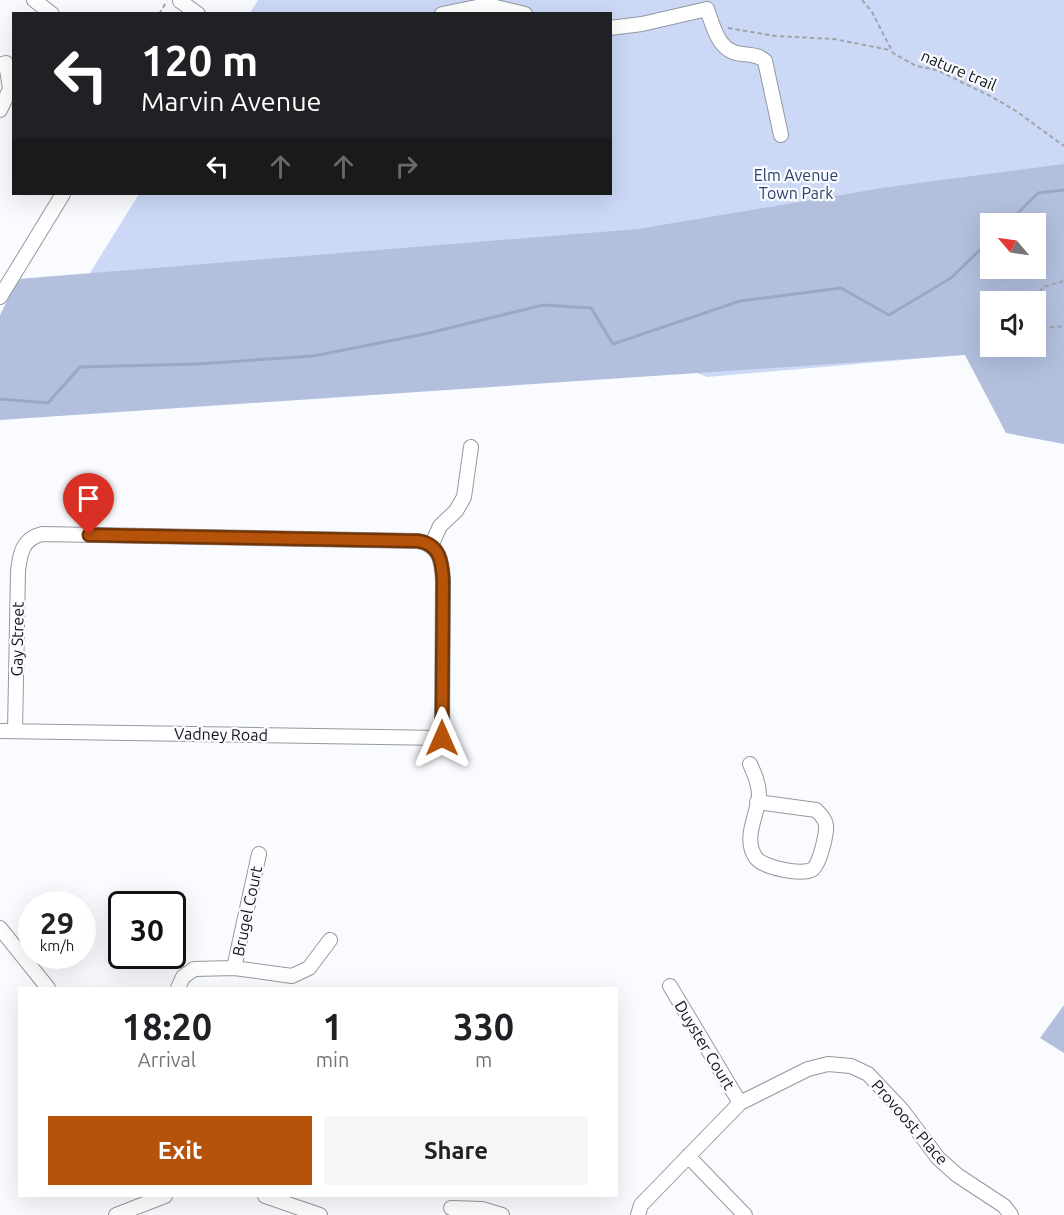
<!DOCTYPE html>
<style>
:root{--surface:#fff;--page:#f6f6f6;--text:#202124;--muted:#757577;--accent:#b45309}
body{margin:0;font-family:Ubuntu,sans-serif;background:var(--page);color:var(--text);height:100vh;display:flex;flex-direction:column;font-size:22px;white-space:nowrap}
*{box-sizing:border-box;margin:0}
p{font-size:20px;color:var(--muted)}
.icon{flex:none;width:33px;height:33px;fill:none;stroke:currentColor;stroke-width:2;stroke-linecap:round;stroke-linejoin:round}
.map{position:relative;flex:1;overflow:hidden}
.panel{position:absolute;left:18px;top:987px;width:600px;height:210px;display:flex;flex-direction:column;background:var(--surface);border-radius:0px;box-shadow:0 6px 24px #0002}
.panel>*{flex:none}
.top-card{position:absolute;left:12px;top:12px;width:600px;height:183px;border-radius:0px;box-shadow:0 6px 24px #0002;background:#202124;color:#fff;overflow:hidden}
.needle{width:39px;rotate:299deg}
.tools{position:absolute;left:980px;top:213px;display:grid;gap:12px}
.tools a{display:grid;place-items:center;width:66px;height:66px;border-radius:0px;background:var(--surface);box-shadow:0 6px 24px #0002;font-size:30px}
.speed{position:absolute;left:18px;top:891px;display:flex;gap:12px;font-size:30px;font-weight:700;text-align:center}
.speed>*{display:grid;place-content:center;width:78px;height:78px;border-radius:50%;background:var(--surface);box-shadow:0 6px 24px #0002;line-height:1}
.speed small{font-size:15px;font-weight:400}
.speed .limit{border:3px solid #111;border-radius:9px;background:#fff;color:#111}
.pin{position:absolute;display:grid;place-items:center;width:51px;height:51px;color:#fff;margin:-62px -26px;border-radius:50% 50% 50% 0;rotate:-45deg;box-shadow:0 0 6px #0007}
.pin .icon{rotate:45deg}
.me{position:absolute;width:66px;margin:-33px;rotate:0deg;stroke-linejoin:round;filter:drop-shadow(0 0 4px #0008)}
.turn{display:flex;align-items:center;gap:21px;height:126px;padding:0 30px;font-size:27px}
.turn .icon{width:78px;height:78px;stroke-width:2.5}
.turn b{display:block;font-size:42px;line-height:51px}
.lanes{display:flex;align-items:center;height:57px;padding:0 30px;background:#0003;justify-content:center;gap:30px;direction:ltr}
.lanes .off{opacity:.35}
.eta{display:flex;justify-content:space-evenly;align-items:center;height:102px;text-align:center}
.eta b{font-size:36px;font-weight:600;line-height:42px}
.primary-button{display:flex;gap:12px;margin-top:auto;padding:12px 30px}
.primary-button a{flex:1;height:69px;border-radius:0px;background:var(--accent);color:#fff;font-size:24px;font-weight:600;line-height:69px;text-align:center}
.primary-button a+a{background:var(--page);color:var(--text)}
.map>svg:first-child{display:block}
</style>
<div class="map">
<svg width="1064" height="1215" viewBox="0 0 1064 1215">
<rect width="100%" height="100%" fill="#f9fbff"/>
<path fill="#cbd9f7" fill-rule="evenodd" d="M 258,0 L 1064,0 L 1064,346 L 707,377 L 461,279 L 3,413 L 139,194 L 610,194 L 610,14 L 250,13 ZM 990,224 L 1035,224 L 1035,268 L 990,268 ZM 990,302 L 1035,302 L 1035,346 L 990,346 Z"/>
<path fill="#b2c0de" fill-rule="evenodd" d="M 1064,164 L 1064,444 L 1006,433 L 965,355 L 0,420 L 0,315 L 18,279 L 638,229 L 888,187 ZM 990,224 L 1035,224 L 1035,268 L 990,268 ZM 990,302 L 1035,302 L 1035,346 L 990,346 Z
M 1064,1005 L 1064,1053 L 1040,1038 Z"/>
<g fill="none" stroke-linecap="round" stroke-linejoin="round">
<path stroke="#9aa7c5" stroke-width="3" d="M 1007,224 L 1038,193 L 1064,190
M 0,399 L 48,403 L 80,367 L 197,364 L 313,356 L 425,334 L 543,305 L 591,308 L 613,344 L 740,301 L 841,288 L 889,315 L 951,278 L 990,240"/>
<g stroke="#9498a1" stroke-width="16">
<path id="minor" d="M 34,0 L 52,14
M 180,1 L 198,14
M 442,14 L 482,6 L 496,7 L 525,14
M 610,28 L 642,24 L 707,9 C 714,29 719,53 743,54 C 751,55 759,55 765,61 L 781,135
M 0,65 L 6,63 L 10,89 L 0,110
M 0,297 L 63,194
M 431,546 L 440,526 L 456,511 L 464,497 L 471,447
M 0,731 L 442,738 L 443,580 C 442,562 440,545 418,541 L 42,534 C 22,539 20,554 18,571 L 15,731
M 750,764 C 754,773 759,783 759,795 C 758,815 742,838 756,858 C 764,868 803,876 813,869 C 820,863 827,833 826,825 C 825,818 820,814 816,810 L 757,802
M 0,928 L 48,988
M 234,968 L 259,854
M 670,986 L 740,1103
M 178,988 L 183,977 L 194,969 L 234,968 L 292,976 L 309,968 L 330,940
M 688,1156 L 745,1215
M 265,1196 L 320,1215
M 451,1208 L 482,1209 L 502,1215
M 116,1215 L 165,1196
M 638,1215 L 641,1205 L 740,1103 L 808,1069 L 828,1064 L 851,1066 L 868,1074 L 902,1110 L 938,1158 L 957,1175 L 1004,1206 L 1011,1215"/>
</g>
<path stroke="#a2a4a7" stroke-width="2" stroke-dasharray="4.5 3" stroke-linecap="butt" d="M 862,0 L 872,12 L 893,53 L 916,66 L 937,70 L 992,97 L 1016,111 L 1064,146
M 159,14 L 167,1
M 728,28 L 775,36 L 834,39 L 890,50
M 1028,302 L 1044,287 L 1064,281
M 1035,329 L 1064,326"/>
<use href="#minor" stroke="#fff" stroke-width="14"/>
</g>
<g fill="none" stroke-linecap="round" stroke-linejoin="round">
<g stroke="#753606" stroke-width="15">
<path id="route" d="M 89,535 L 418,541 C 440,544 442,562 443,580 L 442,738"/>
</g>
<use href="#route" stroke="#b45309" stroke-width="10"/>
</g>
<g text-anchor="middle" stroke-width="4.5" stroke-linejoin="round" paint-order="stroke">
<g font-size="16" fill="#121417" stroke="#f9fbff">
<text transform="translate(959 70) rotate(23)" y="6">nature trail</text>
<text transform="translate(17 639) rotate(-89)" y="6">Gay Street</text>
<text transform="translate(221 734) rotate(1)" y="6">Vadney Road</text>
<text transform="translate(247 911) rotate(-78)" y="6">Brugel Court</text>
<text transform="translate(705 1045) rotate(59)" y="6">Duyster Court</text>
<text transform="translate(910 1122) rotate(49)" y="6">Provoost Place</text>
</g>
<g font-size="16" fill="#2e406a" stroke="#f9fbff">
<text x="796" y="181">Elm Avenue<tspan x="796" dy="18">Town Park</tspan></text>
</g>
</g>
</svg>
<div class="tools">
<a><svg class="needle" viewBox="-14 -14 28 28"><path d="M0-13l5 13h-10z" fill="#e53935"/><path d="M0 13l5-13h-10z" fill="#757577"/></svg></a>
<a><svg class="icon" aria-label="sound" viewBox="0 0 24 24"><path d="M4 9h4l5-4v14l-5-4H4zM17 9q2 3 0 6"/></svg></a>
</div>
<div class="speed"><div>29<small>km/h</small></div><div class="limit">30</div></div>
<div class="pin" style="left:89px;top:535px;background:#d93025"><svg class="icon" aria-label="arrive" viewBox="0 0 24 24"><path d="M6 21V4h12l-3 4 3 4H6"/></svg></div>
<svg class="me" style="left:442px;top:738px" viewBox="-20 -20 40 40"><path d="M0-17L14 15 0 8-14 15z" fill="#b45309" stroke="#fff" stroke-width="4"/></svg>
<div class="top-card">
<div class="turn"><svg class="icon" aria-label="left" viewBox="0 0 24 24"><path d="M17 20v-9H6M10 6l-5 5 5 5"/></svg><div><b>120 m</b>Marvin Avenue</div></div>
<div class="lanes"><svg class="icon" aria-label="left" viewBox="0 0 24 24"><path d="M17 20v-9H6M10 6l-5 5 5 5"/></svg><svg class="icon off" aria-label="ahead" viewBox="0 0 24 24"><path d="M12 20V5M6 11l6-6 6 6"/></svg><svg class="icon off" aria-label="ahead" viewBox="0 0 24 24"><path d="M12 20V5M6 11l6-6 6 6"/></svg><svg class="icon off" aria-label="right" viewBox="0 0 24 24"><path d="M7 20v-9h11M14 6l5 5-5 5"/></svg></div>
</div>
<section class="panel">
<div class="eta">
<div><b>18:20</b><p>Arrival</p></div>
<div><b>1</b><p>min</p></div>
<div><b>330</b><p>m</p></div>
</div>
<div class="primary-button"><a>Exit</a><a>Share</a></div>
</section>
</div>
